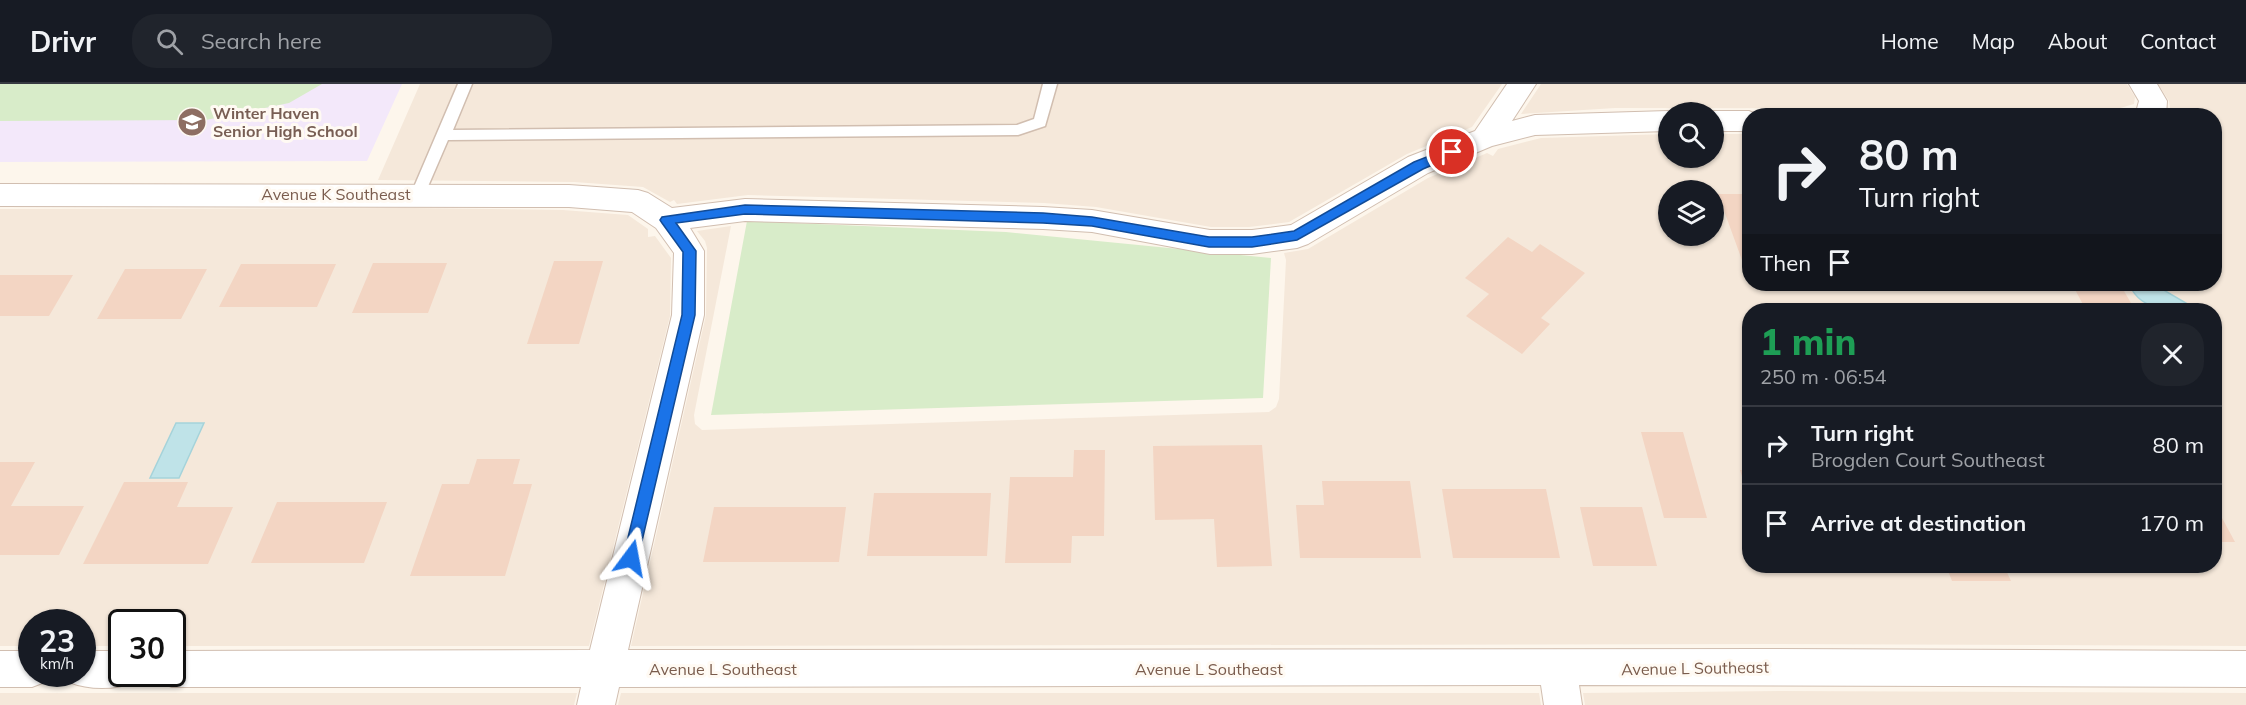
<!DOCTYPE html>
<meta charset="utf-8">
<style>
:root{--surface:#171b24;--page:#20242c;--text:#f1f3f6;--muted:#9ea1a6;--line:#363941}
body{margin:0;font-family:Mulish,sans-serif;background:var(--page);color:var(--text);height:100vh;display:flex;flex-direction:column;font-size:22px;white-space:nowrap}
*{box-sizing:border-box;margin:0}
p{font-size:20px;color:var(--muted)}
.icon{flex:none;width:33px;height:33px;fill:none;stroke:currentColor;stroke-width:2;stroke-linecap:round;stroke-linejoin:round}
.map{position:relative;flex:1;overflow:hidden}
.details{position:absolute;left:1742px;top:219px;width:480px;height:270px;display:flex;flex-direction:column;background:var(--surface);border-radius:24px;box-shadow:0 2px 4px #0004}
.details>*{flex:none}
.banner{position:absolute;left:1742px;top:24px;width:480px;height:183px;border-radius:24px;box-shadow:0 2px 4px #0004;background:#171b24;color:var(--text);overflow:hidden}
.fabs{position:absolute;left:1658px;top:18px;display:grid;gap:12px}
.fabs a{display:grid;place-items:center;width:66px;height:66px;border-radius:50%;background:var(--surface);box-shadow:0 2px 4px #0004;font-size:30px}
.speed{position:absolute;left:18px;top:525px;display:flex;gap:12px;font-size:30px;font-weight:700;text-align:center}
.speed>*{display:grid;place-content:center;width:78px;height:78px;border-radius:50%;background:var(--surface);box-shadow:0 2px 4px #0004;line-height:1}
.speed small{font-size:15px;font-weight:400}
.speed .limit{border:3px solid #111;border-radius:9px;background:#fff;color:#111}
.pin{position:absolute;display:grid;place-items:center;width:51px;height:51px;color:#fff;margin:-26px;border:3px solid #fff;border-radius:50%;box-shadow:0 2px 6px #0007}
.me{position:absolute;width:66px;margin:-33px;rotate:13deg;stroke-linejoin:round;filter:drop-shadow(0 0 4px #0008)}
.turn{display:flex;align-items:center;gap:21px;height:126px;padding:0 18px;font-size:27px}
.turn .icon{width:78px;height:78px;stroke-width:2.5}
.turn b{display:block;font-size:42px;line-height:51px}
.then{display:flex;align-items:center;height:57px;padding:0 18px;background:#0003;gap:12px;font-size:22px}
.round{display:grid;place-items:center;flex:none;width:63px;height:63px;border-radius:24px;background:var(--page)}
.head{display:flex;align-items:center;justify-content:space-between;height:102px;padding:0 18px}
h1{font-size:36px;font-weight:800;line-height:45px;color:#1e9e55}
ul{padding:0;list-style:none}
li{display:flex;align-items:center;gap:18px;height:78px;padding:0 18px;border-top:2px solid var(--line)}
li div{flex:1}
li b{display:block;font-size:22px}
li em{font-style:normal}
header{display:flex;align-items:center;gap:36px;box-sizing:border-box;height:84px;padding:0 30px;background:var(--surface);border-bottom:2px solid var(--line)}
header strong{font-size:28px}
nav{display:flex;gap:33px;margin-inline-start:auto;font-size:21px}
.search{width:420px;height:54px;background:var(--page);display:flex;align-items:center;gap:15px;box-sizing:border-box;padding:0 21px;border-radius:24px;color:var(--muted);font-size:22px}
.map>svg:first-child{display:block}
</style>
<header>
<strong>Drivr</strong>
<div class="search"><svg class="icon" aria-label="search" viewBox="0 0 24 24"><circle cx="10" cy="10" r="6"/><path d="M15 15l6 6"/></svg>Search here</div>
<nav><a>Home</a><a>Map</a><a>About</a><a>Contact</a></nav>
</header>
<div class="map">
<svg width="2246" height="621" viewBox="0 0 2246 621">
<rect width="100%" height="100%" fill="#fdf6ec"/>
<path fill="#f5e8da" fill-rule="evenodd" d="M 420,0 L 1502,0 L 1472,43 L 1407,70 L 1289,138 L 1249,143 L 1211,143 L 1096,123 L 1044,119 L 748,111 L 677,120 L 674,116 L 670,118 L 643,103 L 574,98 L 378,96 Z
M 1541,0 L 2127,0 L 2135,13 L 2134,20 L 2117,25 L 1615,24 L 1521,30 Z
M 2158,0 L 2246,0 L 2246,562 L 1767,560 L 631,562 L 706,231 L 707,164 L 705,157 L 697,147 L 731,142 L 694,331 L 695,340 L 702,346 L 1269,328 L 1276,323 L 1279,315 L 1286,176 L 1284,169 L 1308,165 L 1428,94 L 1487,69 L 1493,72 L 1498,65 L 1541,54 L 1668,50 L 1668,74 L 1713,74 L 1713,50 L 1749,50 L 1749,200 L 2214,200 L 2214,32 L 2171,31 L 2169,17 ZM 1668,106 L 1713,106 L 1713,152 L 1668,152 ZM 1749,226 L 2214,226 L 2214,482 L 1749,482 Z
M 412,124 L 563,126 L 628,131 L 648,145 L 648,153 L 655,152 L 671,174 L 670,232 L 589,562 L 173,562 L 172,538 L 122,538 L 121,562 L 83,562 L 82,538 L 32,538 L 31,562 L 0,562 L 0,125 Z
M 1781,607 L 2246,609 L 2246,621 L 1585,621 L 1583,609 Z
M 0,609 L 577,609 L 574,621 L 0,621 Z
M 621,609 L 1539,609 L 1541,621 L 618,621 Z"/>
<path fill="#f3e8fa" d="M 0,0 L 402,0 L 367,77 L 0,78 Z"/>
<path fill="#d8ecc9" d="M 0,0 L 322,0 L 289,19 L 206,36 L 0,37 Z
M 747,137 L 1006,148 L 1271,174 L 1263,314 L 711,331 Z"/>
<path fill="#bfe3e8" stroke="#a5d3da" stroke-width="1.5" d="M 2130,202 L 2144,202 L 2147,206 L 2162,205 L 2198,226 C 2173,227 2142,228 2130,202 Z
M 176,339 L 204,339 L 179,394 L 150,394 Z"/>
<path fill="#f3d5c3" d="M 1718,110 L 1749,110 L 1749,190 L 1747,190 Z
M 1508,153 L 1532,168 L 1540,160 L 1585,189 L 1541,234 L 1550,240 L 1522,270 L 1466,232 L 1489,210 L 1465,194 Z
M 554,177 L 603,177 L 579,260 L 527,260 Z
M 373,179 L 447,179 L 428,229 L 352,229 Z
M 241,180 L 336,180 L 317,223 L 219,223 Z
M 125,185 L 207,185 L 181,235 L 97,235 Z
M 0,191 L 73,191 L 49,232 L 0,232 Z
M 2072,200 L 2120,200 L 2135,226 L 2086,226 Z
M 1641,348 L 1683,348 L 1707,434 L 1664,434 Z
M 1262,361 L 1272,482 L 1217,483 L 1214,435 L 1155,436 L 1153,362 Z
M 1074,366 L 1105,366 L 1104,452 L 1072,452 L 1071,479 L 1005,479 L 1010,393 L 1073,393 Z
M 477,375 L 520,375 L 513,400 L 532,400 L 505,492 L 410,492 L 442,400 L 469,400 Z
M 0,378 L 35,378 L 11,422 L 84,422 L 59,471 L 0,471 Z
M 1740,386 L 1749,386 L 1749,413 L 1748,413 Z
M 1322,397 L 1410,397 L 1421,474 L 1300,474 L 1296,421 L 1324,421 Z
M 124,398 L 188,398 L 177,423 L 233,423 L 208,480 L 83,480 Z
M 1442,405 L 1546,405 L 1560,474 L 1453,474 Z
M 874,409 L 991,409 L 987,472 L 867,472 Z
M 277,418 L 387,418 L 364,479 L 251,479 Z
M 2214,419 L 2235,458 L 2214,458 Z
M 714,423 L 846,423 L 839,478 L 703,478 Z
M 1580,423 L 1642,423 L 1657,482 L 1593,482 Z
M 1770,482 L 1820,482 L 1822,486 L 1771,486 Z
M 1946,482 L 2004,482 L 2011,497 L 1952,497 Z"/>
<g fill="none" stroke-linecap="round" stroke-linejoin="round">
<g stroke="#d1beb0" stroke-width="3">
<path id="lane" d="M 458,0 L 472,0 L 453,46 L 1017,41 L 1034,35 L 1043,0 L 1057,0 L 1045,42 L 1018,51 L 448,56 L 423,114 L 413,114 L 411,110 Z"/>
</g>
<g stroke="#d1beb0" stroke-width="2">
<path id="street" d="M 1507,0 L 1536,0 L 1512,37 L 1535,31 L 1668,27 L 1674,28 L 1668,28 L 1668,47 L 1535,51 L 1492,62 L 1428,89 L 1308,160 L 1297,164 L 1252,170 L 1210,170 L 1092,148 L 1043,145 L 745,137 L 690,144 L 704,167 L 704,231 L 628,566 L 1774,565 L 2246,567 L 2246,603 L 1579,601 L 1582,621 L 1544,621 L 1541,601 L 619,603 L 615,621 L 577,621 L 581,603 L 172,603 L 159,598 L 155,590 L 172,590 L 172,567 L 590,566 L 672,231 L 674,169 L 656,144 L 632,128 L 569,123 L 0,122 L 0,100 L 569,101 L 638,106 L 648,109 L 672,124 L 745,115 L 1043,123 L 1092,126 L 1210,146 L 1252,146 L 1291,141 L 1408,73 L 1475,47 Z
M 2129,0 L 2157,0 L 2167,17 L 2166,32 L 2135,32 L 2139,17 Z
M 1713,27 L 1749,27 L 1760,32 L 1749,32 L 1749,47 L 1713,47 L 1713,28 L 1707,28 Z
M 0,567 L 32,567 L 32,590 L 49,590 L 45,598 L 32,603 L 0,603 Z
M 82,567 L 122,567 L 122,590 L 139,590 L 135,598 C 115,606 89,606 69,598 L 65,590 L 82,590 Z"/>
</g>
<use href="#lane" fill="#fff" fill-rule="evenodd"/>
<use href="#street" fill="#fff" fill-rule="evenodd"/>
</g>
<path fill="#1a73e8" stroke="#114b97" stroke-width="1.5" d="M 1452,63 L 1458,68 L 1456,71 L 1423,85 L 1297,156 L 1252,163 L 1209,163 L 1092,142 L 1043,139 L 745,130 L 676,139 L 696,167 L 695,231 L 638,474 L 636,479 L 631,481 L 625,479 L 623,474 L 682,231 L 683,168 L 662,139 L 660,136 L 662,133 L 745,121 L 1043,129 L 1092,133 L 1209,153 L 1252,153 L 1294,147 L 1414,78 Z"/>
<defs>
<g id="school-disc" transform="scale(1.5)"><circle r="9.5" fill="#8d6e63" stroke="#fffaf3"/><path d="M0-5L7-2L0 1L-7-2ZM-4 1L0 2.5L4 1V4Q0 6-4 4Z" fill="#fff"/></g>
</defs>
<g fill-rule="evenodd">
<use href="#school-disc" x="192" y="38"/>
</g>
<g text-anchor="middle" stroke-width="6" stroke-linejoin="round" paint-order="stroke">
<g font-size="16" font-weight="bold" fill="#785e54" stroke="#fffaf3" text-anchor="start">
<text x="213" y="35">Winter Haven<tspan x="213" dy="18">Senior High School</tspan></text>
</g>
<g font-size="16" fill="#7a5c4d" stroke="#fffaf3">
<text x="336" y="116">Avenue K Southeast</text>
<text transform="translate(1695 584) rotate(-1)" y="6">Avenue L Southeast</text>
<text x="723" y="591">Avenue L Southeast</text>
<text x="1209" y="591">Avenue L Southeast</text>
</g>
</g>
</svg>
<div class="fabs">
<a><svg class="icon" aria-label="search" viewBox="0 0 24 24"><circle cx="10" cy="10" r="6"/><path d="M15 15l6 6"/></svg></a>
<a><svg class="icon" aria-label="layers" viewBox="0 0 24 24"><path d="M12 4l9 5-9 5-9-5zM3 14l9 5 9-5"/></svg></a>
</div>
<div class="speed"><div>23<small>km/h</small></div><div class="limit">30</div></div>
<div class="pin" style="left:1452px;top:68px;background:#d93025"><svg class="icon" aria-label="arrive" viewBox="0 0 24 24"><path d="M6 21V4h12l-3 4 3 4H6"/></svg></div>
<svg class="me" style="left:631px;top:474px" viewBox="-20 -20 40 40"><path d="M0-17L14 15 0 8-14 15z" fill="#1a73e8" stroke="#fff" stroke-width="4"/></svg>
<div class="banner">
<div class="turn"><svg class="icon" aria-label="right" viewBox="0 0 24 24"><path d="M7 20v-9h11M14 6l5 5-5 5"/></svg><div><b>80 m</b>Turn right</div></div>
<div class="then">Then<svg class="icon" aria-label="arrive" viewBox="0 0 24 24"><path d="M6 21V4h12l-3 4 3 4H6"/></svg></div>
</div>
<section class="details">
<div class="head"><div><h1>1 min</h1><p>250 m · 06:54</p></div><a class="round"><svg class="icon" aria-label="close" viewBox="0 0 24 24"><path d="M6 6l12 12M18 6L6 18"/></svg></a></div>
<ul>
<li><svg class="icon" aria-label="right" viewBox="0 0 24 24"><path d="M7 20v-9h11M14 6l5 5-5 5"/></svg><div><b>Turn right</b><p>Brogden Court Southeast</p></div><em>80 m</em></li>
<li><svg class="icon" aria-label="arrive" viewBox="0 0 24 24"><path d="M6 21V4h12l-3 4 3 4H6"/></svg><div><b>Arrive at destination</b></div><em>170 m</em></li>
</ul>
</section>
</div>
